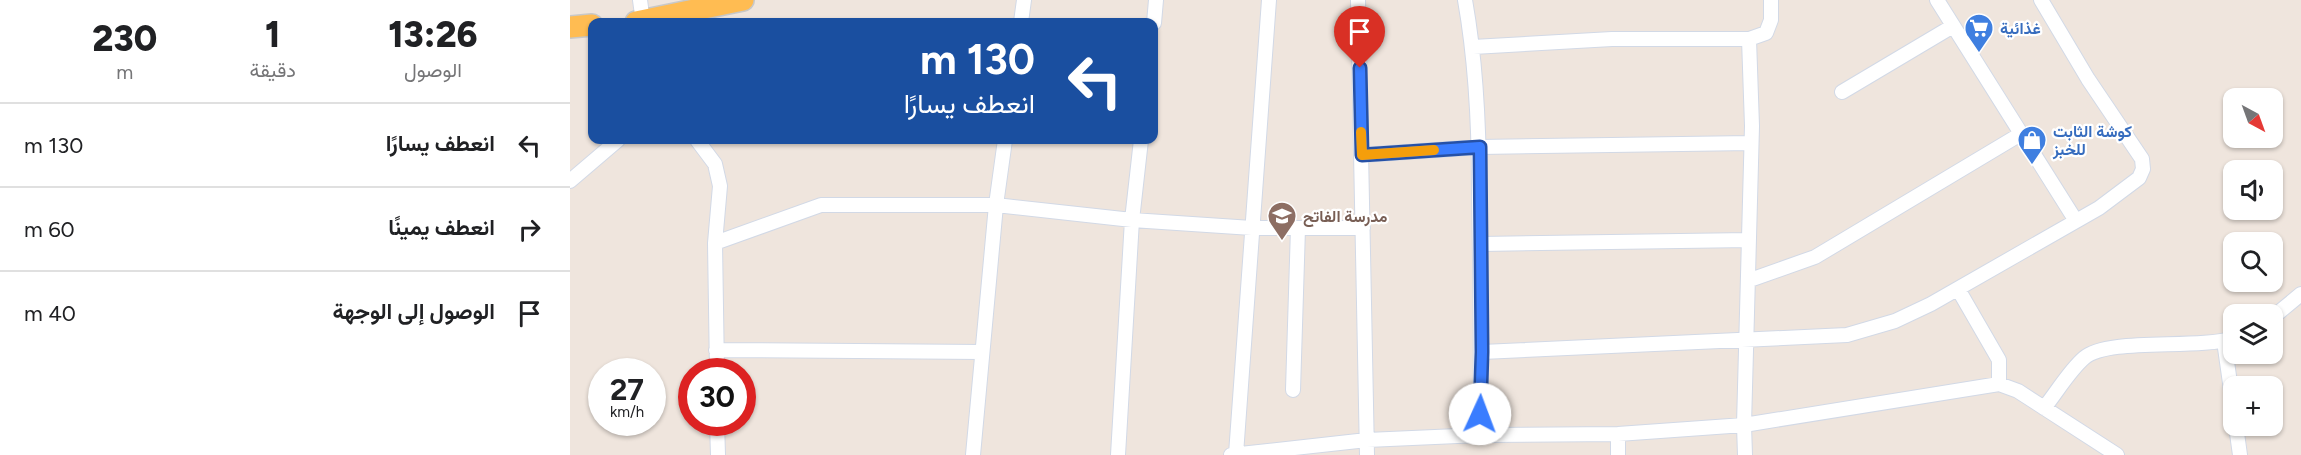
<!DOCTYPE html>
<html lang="ar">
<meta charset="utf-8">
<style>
:root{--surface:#fff;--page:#f6f6f6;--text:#202124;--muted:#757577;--line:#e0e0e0}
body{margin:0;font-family:Figtree,Vazirmatn,sans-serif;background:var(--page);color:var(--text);direction:rtl;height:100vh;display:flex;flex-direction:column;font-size:22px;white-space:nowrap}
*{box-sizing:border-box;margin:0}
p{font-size:20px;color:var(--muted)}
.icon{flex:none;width:33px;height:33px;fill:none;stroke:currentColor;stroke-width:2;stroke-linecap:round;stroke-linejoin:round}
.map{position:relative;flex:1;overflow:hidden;direction:ltr}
.drawer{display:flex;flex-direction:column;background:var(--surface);width:570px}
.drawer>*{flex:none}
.top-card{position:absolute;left:18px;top:18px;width:570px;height:126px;border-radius:12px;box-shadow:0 2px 4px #0004;direction:rtl;background:#1a4fa0;color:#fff;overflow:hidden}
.needle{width:39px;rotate:139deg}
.fabs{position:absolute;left:1653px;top:88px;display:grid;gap:12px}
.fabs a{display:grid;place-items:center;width:60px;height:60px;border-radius:12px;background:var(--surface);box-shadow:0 2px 4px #0004;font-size:30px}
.speed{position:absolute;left:18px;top:358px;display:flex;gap:12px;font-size:30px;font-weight:700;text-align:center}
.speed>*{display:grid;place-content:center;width:78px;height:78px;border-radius:50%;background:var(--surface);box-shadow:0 2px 4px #0004;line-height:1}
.speed small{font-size:15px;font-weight:400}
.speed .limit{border:9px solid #d22;background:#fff;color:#111}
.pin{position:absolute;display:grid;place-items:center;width:51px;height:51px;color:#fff;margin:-62px -26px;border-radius:50% 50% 50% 0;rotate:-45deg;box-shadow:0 0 6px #0007}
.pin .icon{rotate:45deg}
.me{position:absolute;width:66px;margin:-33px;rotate:2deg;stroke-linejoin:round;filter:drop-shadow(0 0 4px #0008)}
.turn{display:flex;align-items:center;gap:21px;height:126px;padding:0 24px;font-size:27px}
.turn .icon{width:78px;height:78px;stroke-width:2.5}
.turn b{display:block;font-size:42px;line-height:51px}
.eta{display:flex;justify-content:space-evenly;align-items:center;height:102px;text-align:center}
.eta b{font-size:36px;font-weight:800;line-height:42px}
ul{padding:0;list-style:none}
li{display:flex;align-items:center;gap:18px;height:84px;padding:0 24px;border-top:2px solid var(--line)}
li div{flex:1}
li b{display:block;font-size:22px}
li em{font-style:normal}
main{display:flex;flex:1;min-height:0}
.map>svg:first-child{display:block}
</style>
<main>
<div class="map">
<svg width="1731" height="455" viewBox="0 0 1731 455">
<rect width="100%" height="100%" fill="#efe5dd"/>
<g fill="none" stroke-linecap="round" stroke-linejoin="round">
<g stroke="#d2d9e6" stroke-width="16">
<path id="minor" d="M 70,0 L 73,22
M 788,0 L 797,455
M 895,0 C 906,62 909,124 909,187 C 910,270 912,352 910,435
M 1367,0 L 1506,221
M 451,22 L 454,0
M 584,23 L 586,0
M 903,47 L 1042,39 L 1179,39
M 1272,92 L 1383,26
M 127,140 L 145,164 L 150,186 L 145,243 L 147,372
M 792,155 L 910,147 L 1181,143
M 0,181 L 48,140
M 145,243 L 251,205 L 426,205 L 562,220 L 682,228 L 793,228
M 911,244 L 1179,240
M 1180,280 L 1245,257 L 1449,135
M 1388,289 L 1429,360 L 1429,384
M 1702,318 L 1731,294
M 1654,341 L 1664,411
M 146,350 L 412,352
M 912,352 L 1277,335 L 1325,321 L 1361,304 L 1529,208 L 1569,178 L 1573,169 L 1572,159 L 1518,79 L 1471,0
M 723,390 L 728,228
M 1474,408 C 1487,392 1499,371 1514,358 C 1538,337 1627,350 1664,338
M 147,423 L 148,455
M 1666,426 L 1670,455
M 1048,434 L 1048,455
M 666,454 L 699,0
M 403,455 L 426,205 L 435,140
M 548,455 L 562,220 L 571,140
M 661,455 L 797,440 L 910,435 L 1048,434 L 1174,425 L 1429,384 L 1448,391 L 1547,455
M 1175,455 L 1174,425 L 1182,126 L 1179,39 L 1196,33 L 1201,20 L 1201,0"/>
</g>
<g stroke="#c8c8c8" stroke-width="24">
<path id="primary" d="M 66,22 L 173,0
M 0,27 L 22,25"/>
</g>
<use href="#minor" stroke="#fff" stroke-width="14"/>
<use href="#primary" stroke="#ffbc52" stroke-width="21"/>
</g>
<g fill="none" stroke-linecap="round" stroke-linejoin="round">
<g stroke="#2651a6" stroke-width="15">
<path id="route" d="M 790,68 L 792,155 L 910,147 L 912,352 L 910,414"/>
</g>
<use href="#route" stroke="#3a7dff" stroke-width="10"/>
<path stroke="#f59e0b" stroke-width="10" d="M 791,132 L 792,155 L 864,150"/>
</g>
<defs>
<g id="supermarket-pin" transform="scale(1.5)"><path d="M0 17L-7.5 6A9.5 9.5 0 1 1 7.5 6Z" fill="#3f7fe0" stroke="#fff"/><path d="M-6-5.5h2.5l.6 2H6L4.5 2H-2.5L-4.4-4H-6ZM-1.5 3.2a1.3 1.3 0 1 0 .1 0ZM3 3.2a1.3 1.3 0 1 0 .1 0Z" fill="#fff"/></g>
<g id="shop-pin" transform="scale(1.5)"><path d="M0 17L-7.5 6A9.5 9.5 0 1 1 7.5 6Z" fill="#3f7fe0" stroke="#fff"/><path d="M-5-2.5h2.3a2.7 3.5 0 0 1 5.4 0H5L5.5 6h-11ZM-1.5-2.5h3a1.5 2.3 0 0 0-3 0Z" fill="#fff"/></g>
<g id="school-pin" transform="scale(1.5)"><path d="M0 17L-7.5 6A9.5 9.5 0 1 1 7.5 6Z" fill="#8d6e63" stroke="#fff"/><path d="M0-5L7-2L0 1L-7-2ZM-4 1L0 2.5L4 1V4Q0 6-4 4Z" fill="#fff"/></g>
</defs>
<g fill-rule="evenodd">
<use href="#supermarket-pin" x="1409" y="28"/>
<use href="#shop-pin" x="1462" y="140"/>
<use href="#school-pin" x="712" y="216"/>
</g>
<g text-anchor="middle" stroke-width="4.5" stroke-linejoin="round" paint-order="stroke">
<g font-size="16" font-weight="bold" fill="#366cbe" stroke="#fff" text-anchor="start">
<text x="1430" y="34">غذائية</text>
<text x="1483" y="137">كوشة الثابت<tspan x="1483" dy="18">للخبز</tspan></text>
</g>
<g font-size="16" font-weight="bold" fill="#785e54" stroke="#fff" text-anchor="start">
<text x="733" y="222">مدرسة الفاتح</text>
</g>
</g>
</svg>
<div class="fabs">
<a><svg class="needle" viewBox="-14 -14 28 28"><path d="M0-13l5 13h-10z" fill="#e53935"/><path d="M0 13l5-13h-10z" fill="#757577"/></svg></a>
<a><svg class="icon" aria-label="sound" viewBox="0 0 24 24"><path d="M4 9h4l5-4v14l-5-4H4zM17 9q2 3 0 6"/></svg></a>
<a><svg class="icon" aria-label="search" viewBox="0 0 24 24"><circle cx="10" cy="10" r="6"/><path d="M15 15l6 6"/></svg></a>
<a><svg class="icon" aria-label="layers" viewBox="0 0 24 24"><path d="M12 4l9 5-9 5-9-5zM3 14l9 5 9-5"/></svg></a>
<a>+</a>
</div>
<div class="speed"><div>27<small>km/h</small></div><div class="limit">30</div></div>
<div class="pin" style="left:790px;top:68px;background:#d93025"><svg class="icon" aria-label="arrive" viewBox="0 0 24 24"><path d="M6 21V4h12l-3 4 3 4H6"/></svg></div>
<svg class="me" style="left:910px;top:414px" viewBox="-20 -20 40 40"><circle r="19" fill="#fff"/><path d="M0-13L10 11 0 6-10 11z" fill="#3a7dff"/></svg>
<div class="top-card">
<div class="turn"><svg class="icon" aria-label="left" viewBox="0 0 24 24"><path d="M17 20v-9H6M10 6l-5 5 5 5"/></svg><div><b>130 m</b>انعطف يسارًا</div></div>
</div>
</div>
<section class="drawer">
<div class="eta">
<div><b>13:26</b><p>الوصول</p></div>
<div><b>1</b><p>دقيقة</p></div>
<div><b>230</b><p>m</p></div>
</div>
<ul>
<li><svg class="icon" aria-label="left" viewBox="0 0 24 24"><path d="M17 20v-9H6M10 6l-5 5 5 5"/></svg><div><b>انعطف يسارًا</b></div><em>130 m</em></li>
<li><svg class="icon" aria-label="right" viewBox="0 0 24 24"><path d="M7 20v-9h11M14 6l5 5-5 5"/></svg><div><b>انعطف يمينًا</b></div><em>60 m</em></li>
<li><svg class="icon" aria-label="arrive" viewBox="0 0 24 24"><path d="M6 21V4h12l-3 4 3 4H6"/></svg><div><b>الوصول إلى الوجهة</b></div><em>40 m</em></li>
</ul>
</section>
</main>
